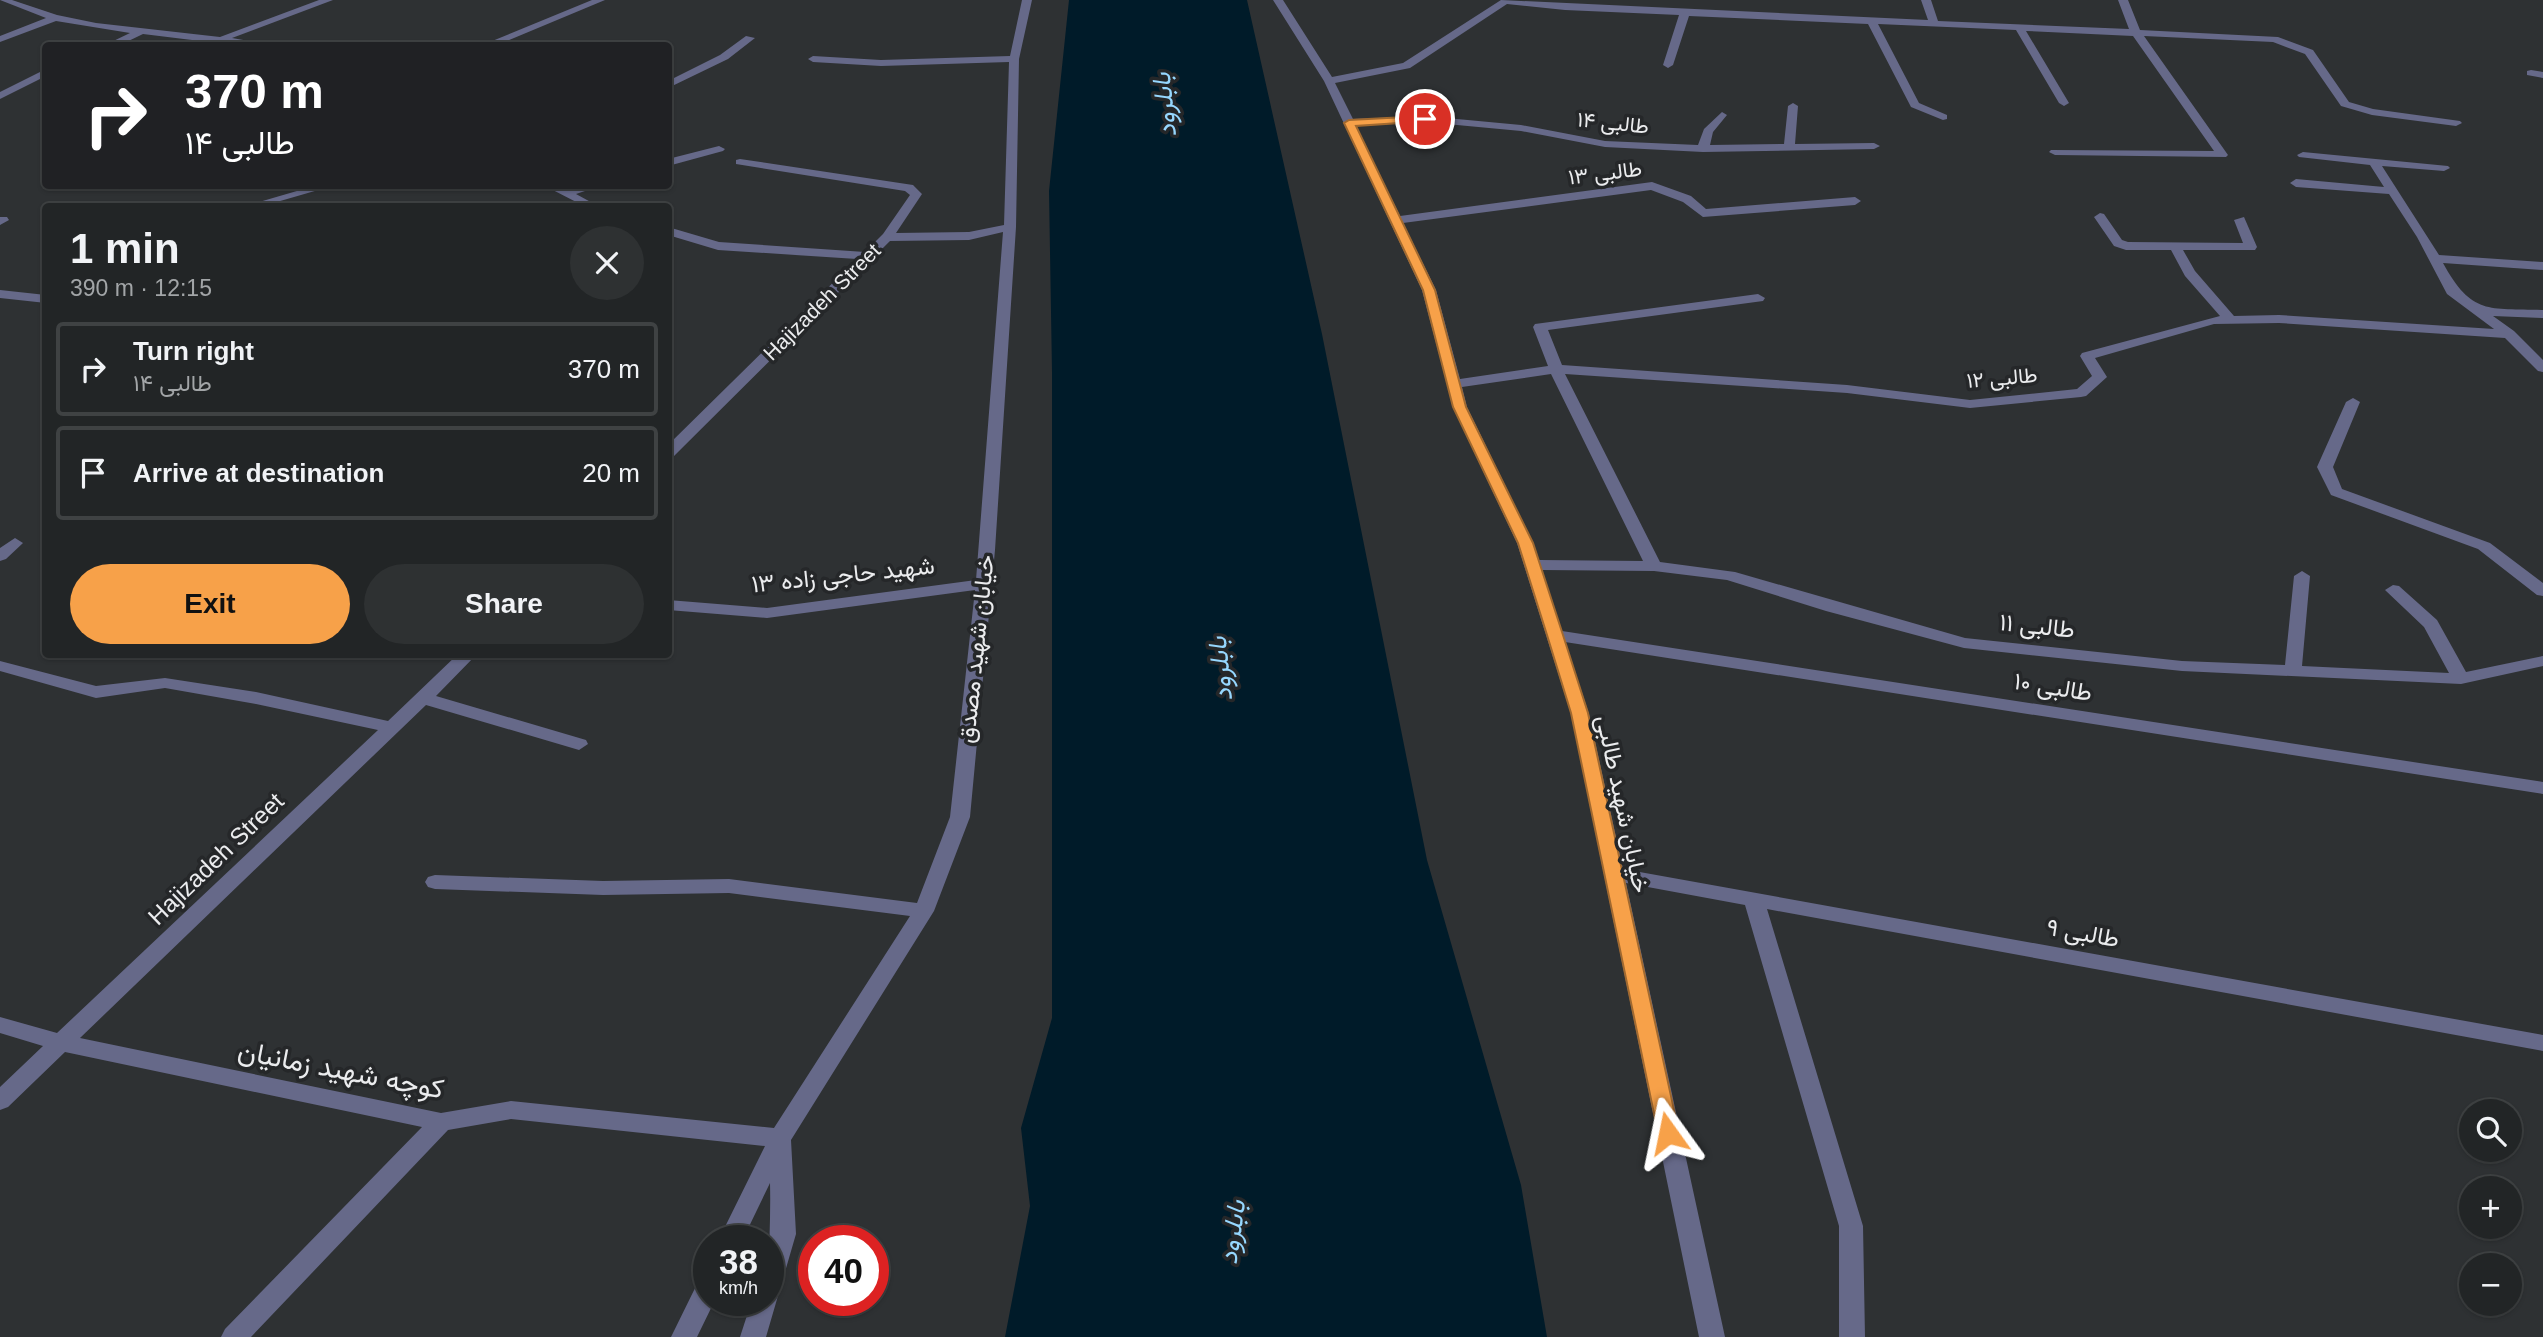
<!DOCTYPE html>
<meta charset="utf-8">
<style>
:root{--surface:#222526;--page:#2e3132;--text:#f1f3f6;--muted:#a2a5a7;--line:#3f4243;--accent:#f7a149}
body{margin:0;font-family:Helvetica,Vazirmatn,sans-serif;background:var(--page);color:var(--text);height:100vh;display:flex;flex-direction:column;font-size:26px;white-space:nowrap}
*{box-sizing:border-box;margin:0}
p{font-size:23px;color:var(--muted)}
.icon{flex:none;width:38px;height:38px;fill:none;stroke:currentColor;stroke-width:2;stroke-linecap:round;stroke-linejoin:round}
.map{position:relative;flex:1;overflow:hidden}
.sheet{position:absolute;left:42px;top:203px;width:630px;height:455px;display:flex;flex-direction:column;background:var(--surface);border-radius:7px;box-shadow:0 2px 5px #0004,0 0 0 2px var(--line)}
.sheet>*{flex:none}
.banner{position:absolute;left:42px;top:42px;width:630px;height:147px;border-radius:7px;box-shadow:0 2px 5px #0004,0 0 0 2px var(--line);background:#202124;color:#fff;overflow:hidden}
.fabs{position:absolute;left:2459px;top:1099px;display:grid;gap:14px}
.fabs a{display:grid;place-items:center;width:63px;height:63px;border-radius:50%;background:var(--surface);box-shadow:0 2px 5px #0004,0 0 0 2px var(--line);font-size:35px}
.speed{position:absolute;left:693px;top:1225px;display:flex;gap:14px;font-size:35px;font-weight:700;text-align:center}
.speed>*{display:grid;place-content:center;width:91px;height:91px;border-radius:50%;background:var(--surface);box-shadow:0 2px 5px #0004,0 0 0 2px var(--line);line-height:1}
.speed small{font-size:18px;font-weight:400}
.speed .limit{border:10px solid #d22;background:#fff;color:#111}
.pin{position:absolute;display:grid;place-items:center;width:60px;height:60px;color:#fff;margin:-30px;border:4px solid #fff;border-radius:50%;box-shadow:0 2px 7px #0007}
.me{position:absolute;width:77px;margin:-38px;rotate:348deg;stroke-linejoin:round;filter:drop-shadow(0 0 5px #0008)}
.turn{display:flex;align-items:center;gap:24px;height:147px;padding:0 28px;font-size:32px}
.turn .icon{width:91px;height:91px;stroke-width:2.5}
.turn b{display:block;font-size:49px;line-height:60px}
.round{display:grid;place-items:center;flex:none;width:74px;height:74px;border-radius:37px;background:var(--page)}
.summary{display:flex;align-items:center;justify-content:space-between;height:119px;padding:0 28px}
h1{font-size:42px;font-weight:700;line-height:52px}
.button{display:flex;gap:14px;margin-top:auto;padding:14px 28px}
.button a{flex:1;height:80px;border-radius:42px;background:var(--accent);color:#111;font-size:28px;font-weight:700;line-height:80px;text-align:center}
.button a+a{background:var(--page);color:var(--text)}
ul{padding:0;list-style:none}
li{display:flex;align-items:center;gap:21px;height:94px;margin:0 14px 10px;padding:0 14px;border:4px solid var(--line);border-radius:7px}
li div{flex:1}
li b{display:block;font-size:26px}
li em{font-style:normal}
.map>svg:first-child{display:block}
</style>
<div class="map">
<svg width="2543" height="1337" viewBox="0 0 2543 1337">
<rect width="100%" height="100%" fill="#2e3133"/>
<path fill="#001b29" d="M 1069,0 L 1247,0 L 1322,334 L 1427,860 L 1521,1185 L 1547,1337 L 1005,1337 L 1030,1206 L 1021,1128 L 1052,1018 L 1052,372 L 1049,191 Z"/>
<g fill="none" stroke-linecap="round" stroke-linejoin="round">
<path fill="#666989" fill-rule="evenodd" d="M 0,0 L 12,0 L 57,15 L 96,23 L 220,37 L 319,0 L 333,0 L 232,38 L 277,46 L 241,46 L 143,34 L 118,46 L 103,46 L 130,33 L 56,21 L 0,42 L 0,36 L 46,18 Z
M 592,0 L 605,0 L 495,46 L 480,46 Z
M 1022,0 L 1032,0 L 1019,59 L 1016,227 L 995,550 L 970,817 L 934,911 L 791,1140 L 796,1234 L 766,1337 L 740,1337 L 752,1300 L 768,1300 C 768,1261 771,1223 770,1183 L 742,1241 L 718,1241 L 765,1146 L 511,1119 L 448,1130 L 251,1337 L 221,1337 L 225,1329 L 422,1127 L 65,1052 L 8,1107 L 0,1110 L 0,1087 L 43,1046 L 0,1033 L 0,1017 L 57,1033 L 378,730 L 256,704 L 165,688 L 96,698 L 0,671 L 0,661 L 96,686 L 165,678 L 256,692 L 388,721 L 458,654 L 477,654 L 436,696 L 586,740 L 588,744 L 579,750 L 426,705 L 80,1038 L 441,1113 L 511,1101 L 774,1128 L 910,916 L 729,893 L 603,895 L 435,889 L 428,887 L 425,882 L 428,877 L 435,875 L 603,881 L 729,879 L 917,903 L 950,817 L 975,590 L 767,618 L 668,610 L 668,600 L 767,608 L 976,580 L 1003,232 L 969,240 L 890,241 L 673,457 L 668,458 L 668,445 L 857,259 L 718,250 L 668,235 L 668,227 L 719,242 L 865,252 L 883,234 L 910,195 L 905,191 L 736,164 L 736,160 L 740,159 L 913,185 L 922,194 L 896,233 L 969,232 L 1004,225 L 1009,62 L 881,66 L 813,62 L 808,59 L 813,56 L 881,60 L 1010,56 Z
M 1273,0 L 1283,0 L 1332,77 L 1403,63 L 1501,0 L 1928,20 L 1921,0 L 1931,0 L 1938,21 L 2129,29 L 2118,0 L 2128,0 L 2140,30 L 2278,37 L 2313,50 L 2349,102 L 2373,109 L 2460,121 L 2462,123 L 2456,126 L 2372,115 L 2341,106 L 2305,54 L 2273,42 L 2144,36 L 2228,155 L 2226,157 L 2055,155 L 2049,152 L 2051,150 L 2214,151 L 2133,36 L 2026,31 L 2069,103 L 2064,106 L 2059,103 L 2016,30 L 1878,24 L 1919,103 L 1947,115 L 1947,119 L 1943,120 L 1911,107 L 1868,24 L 1689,16 L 1673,65 L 1668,68 L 1663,65 L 1679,15 L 1565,10 L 1507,4 L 1410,68 L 1335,83 L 1353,119 L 1425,116 L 1521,125 L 1605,141 L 1698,145 L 1704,129 L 1722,112 L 1727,115 L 1713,132 L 1710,145 L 1784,144 L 1788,106 L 1793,103 L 1798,106 L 1795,144 L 1874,143 L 1880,146 L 1874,149 L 1703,152 L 1605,147 L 1521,131 L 1425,122 L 1356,126 L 1400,216 L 1652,182 L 1691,196 L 1706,209 L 1855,197 L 1861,201 L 1855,205 L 1703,217 L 1683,202 L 1651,190 L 1403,223 L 1436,290 L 1460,379 L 1548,366 L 1533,327 L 1535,324 L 1758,294 L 1765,298 L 1763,301 L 1548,330 L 1562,365 L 1847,385 L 1970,400 L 2077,389 L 2092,376 L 2080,356 L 2082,353 L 2220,316 L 2185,276 L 2171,250 L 2126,250 L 2114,246 L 2094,217 L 2100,213 L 2104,214 L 2122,240 L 2128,242 L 2243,243 L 2234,220 L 2244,217 L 2257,247 L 2255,250 L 2183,250 L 2195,271 L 2234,316 L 2279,315 L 2494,329 L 2447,294 L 2417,237 L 2389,194 L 2296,187 L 2290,183 L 2296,179 L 2384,187 L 2370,165 L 2299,157 L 2297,155 L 2303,152 L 2448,166 L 2450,168 L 2444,171 L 2382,166 L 2439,255 L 2543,262 L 2543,270 L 2443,263 C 2472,316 2489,308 2543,310 L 2543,318 L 2493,316 L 2514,331 L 2543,360 L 2543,372 L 2538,371 L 2505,338 L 2279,323 L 2214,324 L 2095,358 L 2107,377 L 2086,396 L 2081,397 L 1970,408 L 1847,393 L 1565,374 L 1660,562 L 1735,572 L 1965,638 L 2182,661 L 2285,665 L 2294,576 L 2302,571 L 2310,576 L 2302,666 L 2449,673 L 2424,627 L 2385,590 L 2393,585 L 2399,586 L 2437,620 L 2466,672 L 2543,656 L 2543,666 L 2461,684 L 2182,671 L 1964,648 L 1826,611 L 1727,580 L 1654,571 L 1542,570 L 1562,631 L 2543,782 L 2543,794 L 1565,642 L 1589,714 L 1623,869 L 2543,1035 L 2543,1051 L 1767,909 L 1863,1226 L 1865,1337 L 1839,1337 L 1839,1226 L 1745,905 L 1626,883 L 1725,1337 L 1699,1337 L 1571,714 L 1517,543 L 1453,407 L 1422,290 L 1324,81 ZM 1551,374 L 1643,561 L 1539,560 L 1533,543 L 1467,407 L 1462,387 Z
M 746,36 L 755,38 L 728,59 L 668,88 L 668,81 L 720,55 Z
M 46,69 L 46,76 L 0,99 L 0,92 Z
M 2531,70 L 2543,72 L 2543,78 L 2527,75 L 2527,71 Z
M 719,146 L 725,149 L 723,151 L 668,166 L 668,159 Z
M 314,186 L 332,186 L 263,206 L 245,206 Z
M 545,186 L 559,186 L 566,189 L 596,186 L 594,188 L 576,194 L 598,206 L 584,206 Z
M 0,217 L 7,217 L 9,220 L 0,225 Z
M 0,290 L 46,295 L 46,303 L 0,298 Z
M 2353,398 L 2360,402 L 2333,467 L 2342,489 L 2490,543 L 2543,583 L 2543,596 L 2537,595 L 2478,549 L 2331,495 L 2317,467 L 2346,402 Z
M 15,538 L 23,543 L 6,559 L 0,561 L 0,548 Z
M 709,1275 L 709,1300 L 715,1300 L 697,1337 L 671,1337 L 700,1278 Z"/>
</g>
<path fill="#f7a149" stroke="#a1692f" stroke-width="2" d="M 1425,116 L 1429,117 L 1429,121 L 1356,126 L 1435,290 L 1466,407 L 1533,543 L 1563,635 L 1588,713 L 1679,1133 L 1676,1139 L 1668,1142 L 1661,1139 L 1658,1133 L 1571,713 L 1547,635 L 1518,543 L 1453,407 L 1423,290 L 1344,123 L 1349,120 Z"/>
<g text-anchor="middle" stroke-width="7" stroke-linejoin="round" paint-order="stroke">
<g font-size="21" fill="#ebecee" stroke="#252729">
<text transform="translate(1613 123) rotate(6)" y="7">طالبی ۱۴</text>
<text transform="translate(1605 173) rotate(-7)" y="7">طالبی ۱۳</text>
<text transform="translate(822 302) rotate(-45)" y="7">Hajizadeh Street</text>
<text transform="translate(2002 378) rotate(-5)" y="7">طالبی ۱۲</text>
</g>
<g font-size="24" fill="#ebecee" stroke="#252729">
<text transform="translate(843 575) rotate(-6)" y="8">شهید حاجی زاده ۱۳</text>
<text transform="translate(2037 626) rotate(6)" y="8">طالبی ۱۱</text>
<text transform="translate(976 649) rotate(-84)" y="8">خیابان شهید مصدق</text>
<text transform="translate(2053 687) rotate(9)" y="8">طالبی ۱۰</text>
<text transform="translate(1623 804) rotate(78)" y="8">خیابان شهید طالبی</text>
<text transform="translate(216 859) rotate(-44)" y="8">Hajizadeh Street</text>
<text transform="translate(2083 933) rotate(10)" y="8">طالبی ۹</text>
</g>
<g font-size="26" font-style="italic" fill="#96d7fe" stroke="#252729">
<text transform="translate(1164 105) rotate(-96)" y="9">بابلرود</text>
<text transform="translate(1220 669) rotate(-96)" y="9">بابلرود</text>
<text transform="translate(1232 1232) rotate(-82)" y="9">بابلرود</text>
</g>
<g font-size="28" fill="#ebecee" stroke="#252729">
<text transform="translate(341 1069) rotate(11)" y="10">کوچه شهید زمانیان</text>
</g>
</g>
</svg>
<div class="fabs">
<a><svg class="icon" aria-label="search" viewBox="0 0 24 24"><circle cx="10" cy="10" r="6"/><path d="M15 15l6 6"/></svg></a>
<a>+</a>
<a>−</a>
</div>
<div class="speed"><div>38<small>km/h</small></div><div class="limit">40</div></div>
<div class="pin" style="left:1425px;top:119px;background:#d93025"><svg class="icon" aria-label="arrive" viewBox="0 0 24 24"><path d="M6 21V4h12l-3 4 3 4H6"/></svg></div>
<svg class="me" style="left:1668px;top:1133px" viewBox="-20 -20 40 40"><path d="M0-17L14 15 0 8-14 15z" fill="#f7a149" stroke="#fff" stroke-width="4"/></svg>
<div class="banner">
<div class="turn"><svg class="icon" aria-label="right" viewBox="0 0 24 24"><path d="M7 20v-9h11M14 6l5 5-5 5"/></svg><div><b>370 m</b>طالبی ۱۴</div></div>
</div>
<section class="sheet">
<div class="summary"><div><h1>1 min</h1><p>390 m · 12:15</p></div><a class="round"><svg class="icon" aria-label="close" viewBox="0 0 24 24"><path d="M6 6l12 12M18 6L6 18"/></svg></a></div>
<ul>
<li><svg class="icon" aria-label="right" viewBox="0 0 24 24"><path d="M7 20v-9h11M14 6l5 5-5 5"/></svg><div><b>Turn right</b><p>طالبی ۱۴</p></div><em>370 m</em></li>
<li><svg class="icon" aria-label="arrive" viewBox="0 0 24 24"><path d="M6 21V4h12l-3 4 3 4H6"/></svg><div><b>Arrive at destination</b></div><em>20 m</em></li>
</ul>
<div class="button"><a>Exit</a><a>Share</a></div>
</section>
</div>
